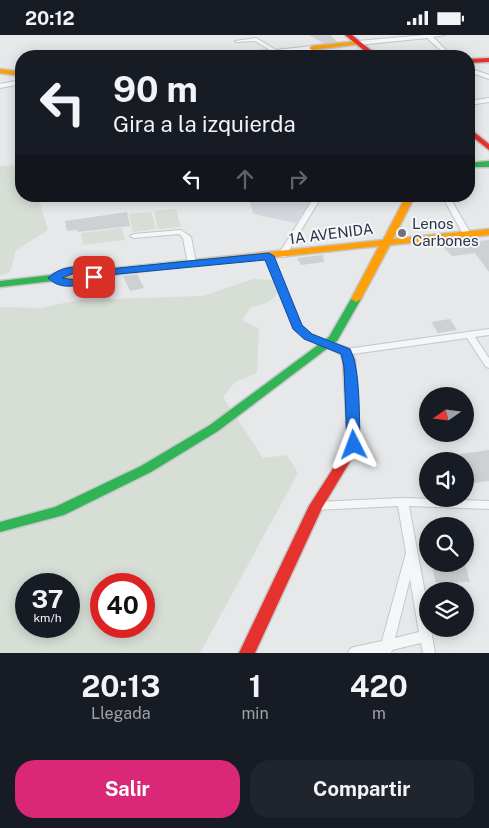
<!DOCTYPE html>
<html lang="es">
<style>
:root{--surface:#171b24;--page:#20242c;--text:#f1f3f6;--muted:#9ea1a6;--accent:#db2777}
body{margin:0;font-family:"Public Sans",sans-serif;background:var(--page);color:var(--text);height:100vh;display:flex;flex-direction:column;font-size:19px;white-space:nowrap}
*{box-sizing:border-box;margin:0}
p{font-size:16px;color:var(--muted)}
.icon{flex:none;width:28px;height:28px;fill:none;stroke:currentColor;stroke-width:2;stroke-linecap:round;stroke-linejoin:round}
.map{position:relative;height:618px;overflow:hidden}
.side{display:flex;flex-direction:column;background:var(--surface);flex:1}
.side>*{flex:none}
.banner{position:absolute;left:15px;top:15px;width:460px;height:152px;border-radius:20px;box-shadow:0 2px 12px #0003;background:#171b24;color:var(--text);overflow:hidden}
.needle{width:32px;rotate:256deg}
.tools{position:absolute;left:419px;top:352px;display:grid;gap:10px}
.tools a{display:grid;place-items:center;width:55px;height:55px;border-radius:50%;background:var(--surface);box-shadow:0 2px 12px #0003;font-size:25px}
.speed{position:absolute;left:15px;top:538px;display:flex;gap:10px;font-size:25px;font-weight:700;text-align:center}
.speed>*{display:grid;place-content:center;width:65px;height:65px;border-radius:50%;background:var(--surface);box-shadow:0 2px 12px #0003;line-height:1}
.speed small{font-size:12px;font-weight:400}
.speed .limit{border:8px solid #d22;background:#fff;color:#111}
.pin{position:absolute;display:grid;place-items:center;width:42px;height:42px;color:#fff;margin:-21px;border-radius:10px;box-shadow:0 2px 8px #0006}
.me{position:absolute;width:55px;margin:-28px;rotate:357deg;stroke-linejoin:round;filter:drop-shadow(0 0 4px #0008)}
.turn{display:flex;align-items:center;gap:18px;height:105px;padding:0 15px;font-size:22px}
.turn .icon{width:65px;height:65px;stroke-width:2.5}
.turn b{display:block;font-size:35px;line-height:42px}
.lanes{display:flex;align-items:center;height:48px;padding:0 15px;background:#0003;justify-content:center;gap:25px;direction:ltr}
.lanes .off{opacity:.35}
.eta{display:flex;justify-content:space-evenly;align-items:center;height:85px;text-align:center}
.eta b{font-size:30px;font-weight:700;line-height:35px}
.button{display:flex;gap:10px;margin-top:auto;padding:10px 15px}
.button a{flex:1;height:58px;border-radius:20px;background:var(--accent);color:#fff;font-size:20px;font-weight:700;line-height:58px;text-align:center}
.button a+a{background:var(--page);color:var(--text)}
.status{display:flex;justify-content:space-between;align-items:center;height:35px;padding:0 25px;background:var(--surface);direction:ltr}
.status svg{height:14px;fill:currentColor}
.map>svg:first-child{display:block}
</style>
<div class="status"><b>20:12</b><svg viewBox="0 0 49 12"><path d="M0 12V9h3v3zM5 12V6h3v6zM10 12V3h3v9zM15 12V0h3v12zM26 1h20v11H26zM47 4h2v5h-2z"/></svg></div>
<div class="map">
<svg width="489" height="618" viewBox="0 0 489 618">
<rect width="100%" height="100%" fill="#e6e8ea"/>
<path fill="#d4d7dd" d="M 249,161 L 315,161 L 296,188 L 253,179 Z"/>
<path fill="#d6ded6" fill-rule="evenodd" d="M 21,130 L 21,161 L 38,161 L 48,195 L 16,215 L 10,237 L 0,241 L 0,131 Z
M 176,174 L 181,192 L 158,194 L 154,176 Z
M 151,177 L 156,194 L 133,197 L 129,179 Z
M 122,193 L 125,205 L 83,210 L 81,198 Z
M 253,244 L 272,245 L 280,256 L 269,267 L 250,273 L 242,285 L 259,294 L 257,338 L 235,347 L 223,362 L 263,423 L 287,420 L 298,438 L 200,618 L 0,618 L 0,272 L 40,273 L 79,265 L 203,261 ZM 26,549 L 69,549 L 69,591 L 26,591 ZM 101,549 L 144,549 L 144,591 L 101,591 Z"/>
<path fill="#ced0d3" d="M 309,0 L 331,0 L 337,7 L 323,8 Z
M 127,177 L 130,191 L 78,197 L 77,195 L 67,196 L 65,186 Z
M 489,205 L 489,237 L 475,218 L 452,221 L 441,210 Z
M 323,220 L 324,227 L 301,230 L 297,223 Z
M 137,239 L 144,253 L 130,256 L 123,241 Z
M 450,284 L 457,295 L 438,298 L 431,287 Z
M 489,415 L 489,446 L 473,448 L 465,433 L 465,426 L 447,426 L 446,421 Z
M 431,529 L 465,529 L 470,547 L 436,548 Z"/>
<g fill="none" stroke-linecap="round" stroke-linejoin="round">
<g stroke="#c4c6c8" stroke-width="2">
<path id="street" d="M 425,0 L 445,0 L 433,2 L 452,21 L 447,21 L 427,3 L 358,10 L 355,8 L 358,6 Z
M 256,3 L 276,15 L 312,11 L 315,13 L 312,15 L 237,21 L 219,21 L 222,19 L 270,15 L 255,6 L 237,7 L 235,6 Z
M 469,33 L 489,40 L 489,44 L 469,37 Z
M 21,45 L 21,49 L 0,53 L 0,49 Z
M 489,63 L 489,67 L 469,70 L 469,66 Z
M 315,161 L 322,161 L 285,222 L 279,222 L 278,220 Z
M 442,161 L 449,161 L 471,199 L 470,201 L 464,201 Z
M 181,195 L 191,202 L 196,229 L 195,231 L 189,231 L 188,229 L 183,203 L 179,199 L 134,203 L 130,201 L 134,199 Z
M 266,219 L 269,219 L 273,221 L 301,291 L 311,299 L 330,307 L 331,309 L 330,311 L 324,311 L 305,303 L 294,294 L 265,221 Z
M 489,294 L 489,300 L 475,302 L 489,323 L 489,333 L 486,332 L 467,303 L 346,320 L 342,317 L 346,314 Z
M 403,463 L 489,466 L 489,474 L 409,471 L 428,574 L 428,594 L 431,594 L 435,618 L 423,618 L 421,608 L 392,615 L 391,618 L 348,618 L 350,614 L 354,612 L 382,606 L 406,518 L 398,471 L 316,475 L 312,474 L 311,471 L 312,468 L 316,467 ZM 410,544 L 419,597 L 395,603 Z"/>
</g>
<g stroke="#c4c6c8" stroke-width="3">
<path id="fast" d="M 489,126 L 489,132 L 469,132 L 469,128 Z
M 203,224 L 207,225 L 208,227 L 207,229 L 99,241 L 78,237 L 53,246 L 0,252 L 0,246 L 51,240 L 64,234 L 78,231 L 99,235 Z
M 356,261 L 361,264 L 337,306 L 218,396 L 151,437 L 64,480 L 0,497 L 0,487 L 55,472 L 141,431 L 210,390 L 329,302 L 351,264 Z"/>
</g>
<g stroke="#c4c6c8" stroke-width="3">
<path id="slow" d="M 358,6 L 361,8 L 360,9 L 312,15 L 309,13 L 312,11 Z
M 0,34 L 21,37 L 21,41 L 0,38 Z
M 406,161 L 415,161 L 393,204 L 489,194 L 489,200 L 390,210 L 361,264 L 356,267 L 351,264 L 379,211 L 203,230 L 198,227 L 203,224 L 383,205 Z
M 99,235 L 104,238 C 92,251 61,255 48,243 L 53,240 L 76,243 Z"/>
</g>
<g stroke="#c4c6c8" stroke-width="3">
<path id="jam" d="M 345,0 L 352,0 L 378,21 L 371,21 Z
M 489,23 L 489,27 L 469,28 L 469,24 Z
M 469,93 L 489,109 L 489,115 L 469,99 Z
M 327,306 L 350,314 L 355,325 L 360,410 L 322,473 L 255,618 L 239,618 L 309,471 L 348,410 L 343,325 L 341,319 L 323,311 L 321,309 L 323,307 Z"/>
</g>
<use href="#street" fill="#f5f6f7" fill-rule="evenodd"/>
<use href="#fast" fill="#30b455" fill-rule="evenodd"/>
<use href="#slow" fill="#ff9f0a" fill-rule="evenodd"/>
<use href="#jam" fill="#e5322d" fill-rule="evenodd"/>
</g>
<path fill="#1a73e8" stroke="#114b97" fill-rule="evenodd" d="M 269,218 L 274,221 L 302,290 L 312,299 L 350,314 C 361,334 359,386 360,410 L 358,413 L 349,413 L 347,410 L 344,332 L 341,319 L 304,304 L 293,294 L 265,225 L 98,241 L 97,244 C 82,250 62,257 48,243 C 63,229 81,231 99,235 ZM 78,237 L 92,240 L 75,245 L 62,243 Z"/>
<circle fill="#6c737f" stroke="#f4f6f9" stroke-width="2" cx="402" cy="198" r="5"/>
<g text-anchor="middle" stroke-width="4" stroke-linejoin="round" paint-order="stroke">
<g font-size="15" fill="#2b3445" stroke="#f4f6f9" text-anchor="start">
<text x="412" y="194">Lenos<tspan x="412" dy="17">Carbones</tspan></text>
</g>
<g font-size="15" fill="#2b3445" stroke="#f4f6f9">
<text transform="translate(331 199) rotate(-7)" y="5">1A AVENIDA</text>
</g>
</g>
</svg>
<div class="tools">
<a><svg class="needle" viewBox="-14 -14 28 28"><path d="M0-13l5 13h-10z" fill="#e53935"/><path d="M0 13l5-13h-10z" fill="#9ea1a6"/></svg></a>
<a><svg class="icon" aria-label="sound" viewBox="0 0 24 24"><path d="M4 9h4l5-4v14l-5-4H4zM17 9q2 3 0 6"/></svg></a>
<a><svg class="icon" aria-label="search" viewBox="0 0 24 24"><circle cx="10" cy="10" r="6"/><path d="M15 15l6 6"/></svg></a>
<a><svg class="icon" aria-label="layers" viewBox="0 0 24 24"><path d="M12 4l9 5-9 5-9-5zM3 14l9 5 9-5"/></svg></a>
</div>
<div class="speed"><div>37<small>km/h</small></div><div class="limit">40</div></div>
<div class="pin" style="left:94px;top:242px;background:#d93025"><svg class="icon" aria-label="arrive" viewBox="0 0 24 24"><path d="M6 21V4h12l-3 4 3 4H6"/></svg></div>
<svg class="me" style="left:354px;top:410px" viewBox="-20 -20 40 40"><path d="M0-17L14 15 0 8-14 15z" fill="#1a73e8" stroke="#fff" stroke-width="4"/></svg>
<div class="banner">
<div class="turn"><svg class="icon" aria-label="left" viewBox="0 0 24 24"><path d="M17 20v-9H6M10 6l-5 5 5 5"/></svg><div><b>90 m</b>Gira a la izquierda</div></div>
<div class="lanes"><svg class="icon" aria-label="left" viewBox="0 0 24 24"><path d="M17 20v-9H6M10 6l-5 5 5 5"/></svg><svg class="icon off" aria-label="ahead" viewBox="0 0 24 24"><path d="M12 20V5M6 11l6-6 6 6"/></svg><svg class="icon off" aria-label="right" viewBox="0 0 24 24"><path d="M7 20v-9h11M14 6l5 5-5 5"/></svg></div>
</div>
</div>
<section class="side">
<div class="eta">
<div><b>20:13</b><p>Llegada</p></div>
<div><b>1</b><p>min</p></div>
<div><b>420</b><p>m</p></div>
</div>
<div class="button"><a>Salir</a><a>Compartir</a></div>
</section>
